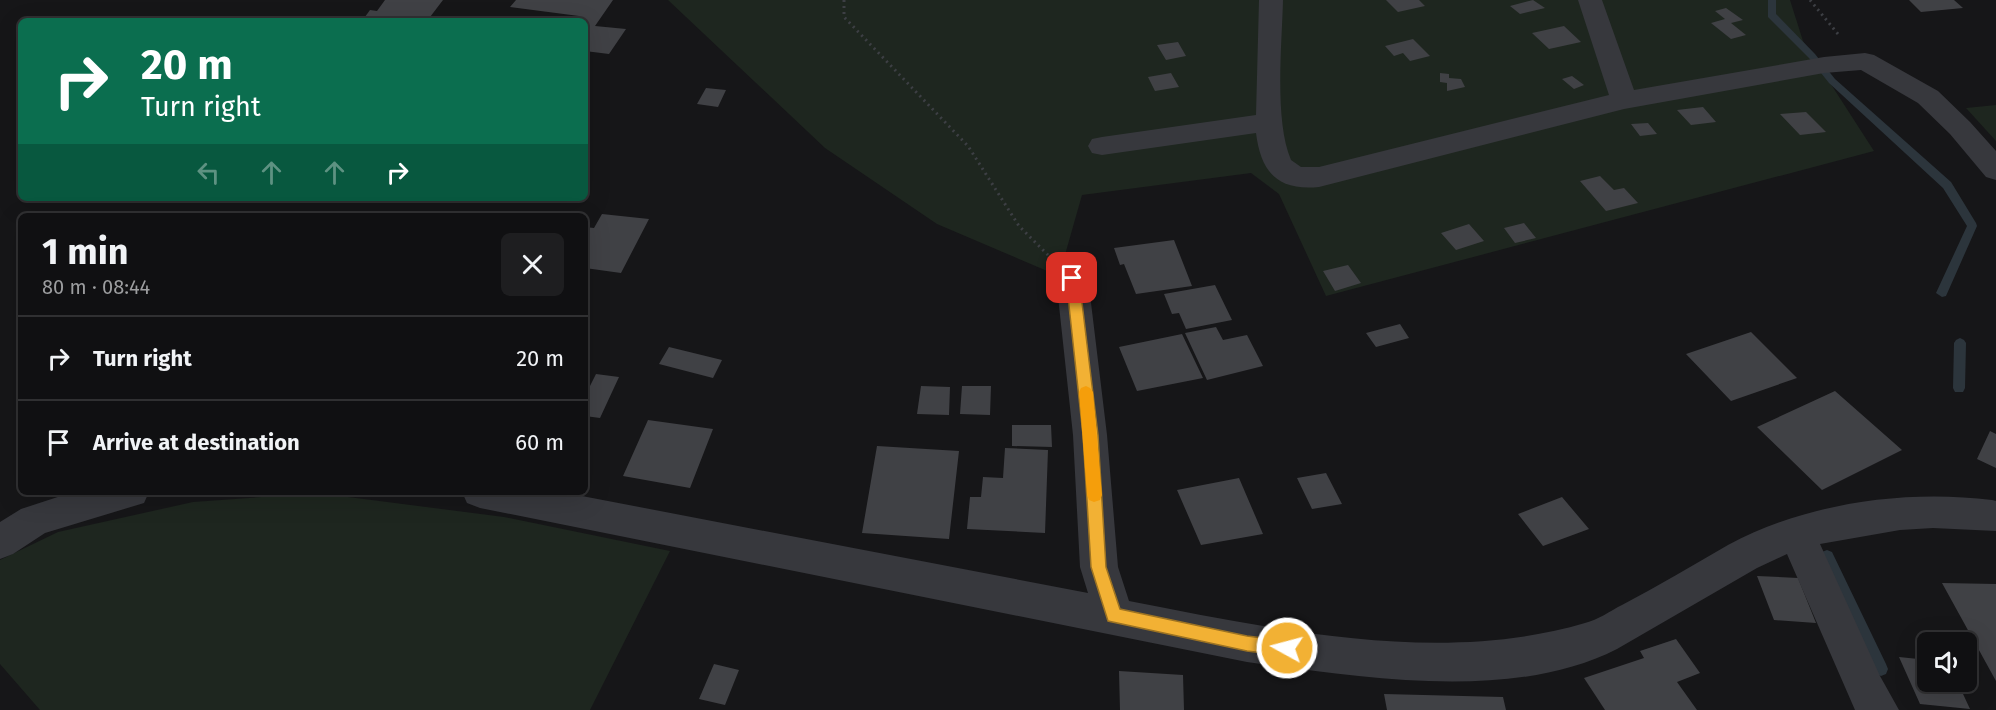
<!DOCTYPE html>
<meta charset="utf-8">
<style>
:root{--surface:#101012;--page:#1e1e20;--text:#f1f3f6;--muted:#9c9d9f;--line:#303032}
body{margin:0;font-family:"Fira Sans",sans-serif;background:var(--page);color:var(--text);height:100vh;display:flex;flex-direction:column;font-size:22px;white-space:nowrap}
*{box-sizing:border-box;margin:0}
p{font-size:20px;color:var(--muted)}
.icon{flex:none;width:33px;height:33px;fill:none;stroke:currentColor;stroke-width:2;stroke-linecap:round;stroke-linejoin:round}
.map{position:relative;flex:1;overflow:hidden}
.side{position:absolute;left:18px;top:213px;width:570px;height:282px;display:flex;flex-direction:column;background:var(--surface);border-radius:9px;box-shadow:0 6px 24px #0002,0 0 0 2px var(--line)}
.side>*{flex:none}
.hud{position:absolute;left:18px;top:18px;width:570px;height:183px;border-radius:9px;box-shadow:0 6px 24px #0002,0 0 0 2px var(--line);background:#0b6e4f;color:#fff;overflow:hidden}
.fabs{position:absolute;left:1917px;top:632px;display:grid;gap:12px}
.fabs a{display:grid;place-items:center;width:60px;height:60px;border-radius:9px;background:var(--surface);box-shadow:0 6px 24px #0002,0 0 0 2px var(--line);font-size:30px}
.pin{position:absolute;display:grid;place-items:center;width:51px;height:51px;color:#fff;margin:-26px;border-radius:12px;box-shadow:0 3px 9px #0006}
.me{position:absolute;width:66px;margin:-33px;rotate:277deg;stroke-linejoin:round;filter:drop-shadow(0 0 4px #0008)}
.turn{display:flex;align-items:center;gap:21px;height:126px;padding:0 24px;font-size:27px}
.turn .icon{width:78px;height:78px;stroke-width:2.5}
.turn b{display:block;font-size:42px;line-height:51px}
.lanes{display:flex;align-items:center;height:57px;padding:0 24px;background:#0003;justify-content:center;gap:30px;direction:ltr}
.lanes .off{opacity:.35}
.round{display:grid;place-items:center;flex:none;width:63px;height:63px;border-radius:9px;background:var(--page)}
.headline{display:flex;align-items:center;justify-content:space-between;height:102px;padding:0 24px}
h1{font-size:36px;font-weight:700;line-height:45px}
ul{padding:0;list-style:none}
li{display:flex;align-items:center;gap:18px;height:84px;padding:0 24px;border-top:2px solid var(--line)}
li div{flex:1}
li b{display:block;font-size:22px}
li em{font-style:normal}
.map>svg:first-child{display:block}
</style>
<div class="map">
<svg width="1996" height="710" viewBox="0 0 1996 710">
<rect width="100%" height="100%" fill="#161618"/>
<path fill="#1e261f" d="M 668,0 L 1790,0 L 1803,41 L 1874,151 L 1326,296 L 1279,194 L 1251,173 L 1082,195 L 1059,276 L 937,224 L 825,148 Z
M 1996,105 L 1996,141 L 1966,108 Z
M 317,493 L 504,517 L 670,551 L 590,710 L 40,710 L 0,664 L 0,560 L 58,532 L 193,502 Z"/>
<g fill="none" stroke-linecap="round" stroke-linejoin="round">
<path fill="#2c353c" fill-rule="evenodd" d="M 1768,0 L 1776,0 L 1776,14 L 1815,54 L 1835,79 L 1951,182 L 1976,223 L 1977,226 L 1946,296 L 1942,297 L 1936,293 L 1967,226 L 1943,188 L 1829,83 L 1809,58 L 1768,17 Z
M 1960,338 L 1964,340 L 1966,343 L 1965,388 L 1963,392 L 1955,392 L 1953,388 L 1954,343 L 1956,340 Z
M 1827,550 L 1832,552 L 1886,664 L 1888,669 L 1886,674 L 1881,676 L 1876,674 L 1820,556 L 1822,552 Z"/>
</g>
<path fill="#404145" d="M 385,0 L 443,0 L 427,21 L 362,21 L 370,10 L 377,11 Z
M 516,0 L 613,0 L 595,26 L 626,29 L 609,54 L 585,51 L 585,21 L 575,21 L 579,16 L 510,7 Z
M 1386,0 L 1419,0 L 1425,6 L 1398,12 Z
M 1533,0 L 1545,8 L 1520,14 L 1510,6 Z
M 1909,0 L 1954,0 L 1963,8 L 1921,12 Z
M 1726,8 L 1743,20 L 1731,23 L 1746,35 L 1731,39 L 1711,23 L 1725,19 L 1715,11 Z
M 1564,26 L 1581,42 L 1549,49 L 1532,33 Z
M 1413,39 L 1430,56 L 1410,61 L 1403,53 L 1394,56 L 1385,46 Z
M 1178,42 L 1186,56 L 1166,60 L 1157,45 Z
M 1171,73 L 1179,87 L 1155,91 L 1148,77 Z
M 1440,73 L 1449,74 L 1449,78 L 1461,79 L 1465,87 L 1447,91 L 1447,83 L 1440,82 Z
M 1572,76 L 1584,85 L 1574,89 L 1562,79 Z
M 706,88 L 726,90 L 718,107 L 697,104 Z
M 1703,107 L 1716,122 L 1691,125 L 1677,110 Z
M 1806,112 L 1826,132 L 1800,135 L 1780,114 Z
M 1648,123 L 1657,134 L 1640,136 L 1631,124 Z
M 1600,176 L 1614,190 L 1624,188 L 1638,203 L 1606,211 L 1580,181 Z
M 602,214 L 649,219 L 621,273 L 585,268 L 585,227 L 594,228 Z
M 1524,223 L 1536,238 L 1515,243 L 1504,228 Z
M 1469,224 L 1484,241 L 1456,250 L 1441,233 Z
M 1174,240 L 1192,286 L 1136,294 L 1124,264 L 1120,265 L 1114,248 Z
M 1348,265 L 1361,283 L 1335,291 L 1323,271 Z
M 1215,285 L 1232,320 L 1186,329 L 1179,313 L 1172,314 L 1164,294 Z
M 1400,324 L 1409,338 L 1376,347 L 1366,333 Z
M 1216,327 L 1223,340 L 1247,335 L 1263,366 L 1207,380 L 1185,333 Z
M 1751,332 L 1797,378 L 1731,401 L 1686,354 Z
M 1182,334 L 1203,378 L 1137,391 L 1119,347 Z
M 669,347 L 722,360 L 713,378 L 659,364 Z
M 596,374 L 619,377 L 600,418 L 585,416 L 585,396 Z
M 921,386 L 950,387 L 949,415 L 917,414 Z
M 962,386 L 991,386 L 990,415 L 960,414 Z
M 1835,391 L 1902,450 L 1822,490 L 1757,427 Z
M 648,420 L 713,429 L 690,488 L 623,476 Z
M 1012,425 L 1051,425 L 1052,447 L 1012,446 Z
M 1990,431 L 1996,434 L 1996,468 L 1977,459 Z
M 877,446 L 959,451 L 949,539 L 862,533 Z
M 1005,448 L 1048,450 L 1045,533 L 967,529 L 970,497 L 981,497 L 983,477 L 1003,478 Z
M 1326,473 L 1342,504 L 1312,509 L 1297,478 Z
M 1239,478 L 1263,534 L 1201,545 L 1177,490 Z
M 1562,497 L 1589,529 L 1543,546 L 1518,514 Z
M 1757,576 L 1798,578 L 1816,623 L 1774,620 Z
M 1942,583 L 1996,584 L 1996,681 Z
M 1676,639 L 1700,673 L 1677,682 L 1697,710 L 1605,710 L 1584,678 L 1644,658 L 1640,651 Z
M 1899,657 L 1928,660 L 1928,681 L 1957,681 L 1970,709 L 1920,704 Z
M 714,664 L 739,670 L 725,705 L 699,699 Z
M 1119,671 L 1183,675 L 1184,710 L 1120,710 Z
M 1384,694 L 1503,697 L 1506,710 L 1387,710 Z"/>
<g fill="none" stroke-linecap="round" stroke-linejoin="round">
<path stroke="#3d3f44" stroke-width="3" stroke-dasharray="2 4" stroke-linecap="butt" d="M 844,0 L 844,17 L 968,146 L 1019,226 L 1048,255
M 1810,0 L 1838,34"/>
<path fill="#37383d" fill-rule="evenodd" d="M 1259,0 L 1283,0 C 1282,44 1274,120 1291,160 L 1301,167 L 1319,167 L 1609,95 L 1578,0 L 1602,0 L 1634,90 L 1824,57 L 1865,53 L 1874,55 L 1938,91 L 1970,122 L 1996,151 L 1996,180 L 1986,177 L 1950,134 L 1918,103 L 1861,70 L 1824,73 L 1624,109 L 1319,187 C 1277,191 1261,172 1256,133 L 1102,155 L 1092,153 L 1088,146 L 1092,139 L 1102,137 L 1256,115 Z
M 1072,266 L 1083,270 L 1088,278 L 1107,435 L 1118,567 L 1129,601 C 1274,629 1440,666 1585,623 C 1598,620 1610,611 1622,605 C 1658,586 1693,565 1728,545 C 1806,503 1905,489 1992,500 L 1996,501 L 1996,531 L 1933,528 L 1900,530 L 1820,544 L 1880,676 L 1899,710 L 1855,710 L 1787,554 L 1757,568 L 1617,649 C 1511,703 1360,677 1247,662 L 480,508 L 467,503 L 462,492 L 561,492 L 1088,593 L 1080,567 L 1073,435 L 1056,278 L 1061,270 Z
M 73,492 L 149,492 L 144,503 L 45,533 L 13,554 L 0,559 L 0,522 L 21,509 Z"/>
</g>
<path fill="#f2b134" stroke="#9d7322" stroke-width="1.5" d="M 1072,273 L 1079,278 L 1098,435 L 1106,567 L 1120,609 L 1247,636 L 1287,641 L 1293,643 L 1295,648 L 1293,654 L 1287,656 L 1247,651 L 1108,621 L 1091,567 L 1083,435 L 1066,278 Z"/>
<path fill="#f59e0b" d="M 1086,386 L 1090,388 L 1093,392 L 1102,495 L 1100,500 L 1094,502 L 1089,500 L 1087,495 L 1079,392 L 1081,388 Z"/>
</svg>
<div class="fabs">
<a><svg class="icon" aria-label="sound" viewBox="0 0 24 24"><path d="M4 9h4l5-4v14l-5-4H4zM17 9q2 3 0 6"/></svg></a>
</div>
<div class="pin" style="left:1072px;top:278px;background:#d93025"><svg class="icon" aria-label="arrive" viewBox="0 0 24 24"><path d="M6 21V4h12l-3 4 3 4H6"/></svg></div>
<svg class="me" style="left:1287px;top:648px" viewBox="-20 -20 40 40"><circle r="17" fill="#f2b134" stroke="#fff" stroke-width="3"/><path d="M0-11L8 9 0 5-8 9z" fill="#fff"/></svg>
<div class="hud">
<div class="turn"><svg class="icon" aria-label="right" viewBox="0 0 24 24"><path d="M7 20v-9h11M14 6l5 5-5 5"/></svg><div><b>20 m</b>Turn right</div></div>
<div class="lanes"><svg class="icon off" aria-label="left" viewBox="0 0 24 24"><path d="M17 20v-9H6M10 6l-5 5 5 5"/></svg><svg class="icon off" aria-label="ahead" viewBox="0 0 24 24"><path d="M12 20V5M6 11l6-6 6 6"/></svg><svg class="icon off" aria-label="ahead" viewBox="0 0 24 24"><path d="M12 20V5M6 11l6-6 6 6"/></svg><svg class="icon" aria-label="right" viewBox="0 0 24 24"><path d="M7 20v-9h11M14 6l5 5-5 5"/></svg></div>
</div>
<section class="side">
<div class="headline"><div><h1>1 min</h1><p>80 m · 08:44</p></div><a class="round"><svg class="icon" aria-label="close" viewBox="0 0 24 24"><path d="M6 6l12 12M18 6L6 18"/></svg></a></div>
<ul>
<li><svg class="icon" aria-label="right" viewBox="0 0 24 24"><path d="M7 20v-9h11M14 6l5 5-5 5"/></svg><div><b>Turn right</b></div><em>20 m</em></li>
<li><svg class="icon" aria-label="arrive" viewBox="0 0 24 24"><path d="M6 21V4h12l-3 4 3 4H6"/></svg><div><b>Arrive at destination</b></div><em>60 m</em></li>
</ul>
</section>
</div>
